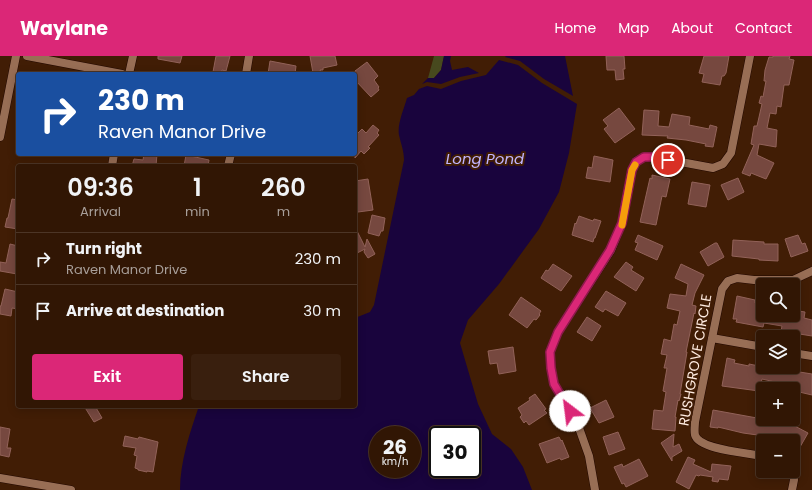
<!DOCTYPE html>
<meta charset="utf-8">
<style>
:root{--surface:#311604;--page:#391f0e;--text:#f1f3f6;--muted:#a89f9a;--line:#4c3526;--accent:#db2777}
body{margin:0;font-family:Poppins,sans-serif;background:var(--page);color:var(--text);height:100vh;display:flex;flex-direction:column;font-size:15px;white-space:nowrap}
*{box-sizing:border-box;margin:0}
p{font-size:13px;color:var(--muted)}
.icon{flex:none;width:22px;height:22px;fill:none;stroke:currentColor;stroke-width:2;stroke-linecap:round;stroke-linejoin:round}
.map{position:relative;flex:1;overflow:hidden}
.details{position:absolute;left:16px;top:108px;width:341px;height:244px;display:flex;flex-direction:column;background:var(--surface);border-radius:4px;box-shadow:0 2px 10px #0003,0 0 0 1px var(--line)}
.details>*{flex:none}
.top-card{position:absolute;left:16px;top:16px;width:341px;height:84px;border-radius:4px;box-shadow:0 2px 10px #0003,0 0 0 1px var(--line);background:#1a4fa0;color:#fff;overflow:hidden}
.buttons{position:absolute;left:756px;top:222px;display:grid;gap:8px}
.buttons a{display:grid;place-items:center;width:44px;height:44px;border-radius:4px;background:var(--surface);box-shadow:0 2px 10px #0003,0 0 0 1px var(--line);font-size:20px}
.speed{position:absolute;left:369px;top:370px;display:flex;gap:8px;font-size:20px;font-weight:700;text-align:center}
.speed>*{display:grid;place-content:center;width:52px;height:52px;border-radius:50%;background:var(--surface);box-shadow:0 2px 10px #0003,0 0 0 1px var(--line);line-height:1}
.speed small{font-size:10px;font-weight:400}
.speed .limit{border:2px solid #111;border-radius:6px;background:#fff;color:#111}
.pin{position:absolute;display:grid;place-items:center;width:34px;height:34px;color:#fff;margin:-17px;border:2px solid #fff;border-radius:50%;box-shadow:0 1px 4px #0007}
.me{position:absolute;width:44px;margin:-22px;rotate:330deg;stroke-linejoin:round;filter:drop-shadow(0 0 3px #0008)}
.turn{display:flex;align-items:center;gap:14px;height:84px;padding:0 16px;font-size:18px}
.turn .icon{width:52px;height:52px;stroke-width:2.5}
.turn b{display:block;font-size:28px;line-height:34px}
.eta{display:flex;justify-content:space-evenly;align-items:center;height:68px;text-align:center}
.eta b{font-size:24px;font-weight:600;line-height:28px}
.button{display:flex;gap:8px;margin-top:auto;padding:8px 16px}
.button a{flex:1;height:46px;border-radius:4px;background:var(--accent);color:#fff;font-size:16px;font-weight:600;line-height:46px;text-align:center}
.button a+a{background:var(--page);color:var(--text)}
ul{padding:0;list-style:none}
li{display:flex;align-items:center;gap:12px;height:52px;padding:0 16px;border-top:1px solid var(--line)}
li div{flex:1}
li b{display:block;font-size:15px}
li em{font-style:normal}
header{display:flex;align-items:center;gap:24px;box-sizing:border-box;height:56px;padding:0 20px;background:var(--accent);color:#fff}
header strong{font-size:19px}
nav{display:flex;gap:22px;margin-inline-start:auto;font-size:14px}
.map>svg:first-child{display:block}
</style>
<header>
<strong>Waylane</strong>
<nav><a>Home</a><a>Map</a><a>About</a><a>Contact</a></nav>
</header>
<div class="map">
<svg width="812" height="434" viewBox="0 0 812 434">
<rect width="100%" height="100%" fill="#411d05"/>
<path fill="#47491e" d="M 434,0 L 444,0 L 441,14 L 434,22 L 428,22 Z"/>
<path fill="#19043d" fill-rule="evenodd" d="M 444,0 L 451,0 L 450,5 L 452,14 L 468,11 L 479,17 L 460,21 L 441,28 L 427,26 L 422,28 L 428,22 L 434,22 L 441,14 Z
M 506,0 L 565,0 L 573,40 L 544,23 L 520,5 L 505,1 Z
M 499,4 L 518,9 L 542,27 L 577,48 L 569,97 L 559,136 L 539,173 L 499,228 L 468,264 L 460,287 L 478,348 L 492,378 L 511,393 L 523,411 L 532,434 L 180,434 C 180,406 190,376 199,350 L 355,350 L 355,262 L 370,256 L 374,249 L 404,104 C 404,95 401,88 399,79 C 397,68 404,53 407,42 L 414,39 L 419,33 L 427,30 L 441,33 L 461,25 L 486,19 ZM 378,379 L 412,379 L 412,413 L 378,413 ZM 438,379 L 472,379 L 472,413 L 438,413 Z"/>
<path fill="#76483f" stroke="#926259" d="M 158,0 L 182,0 L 180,7 L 158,3 Z
M 216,0 L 230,0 L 226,15 L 222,14 L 221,17 L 213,16 Z
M 310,0 L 335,0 L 337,9 L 323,12 L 323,14 L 320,14 L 321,16 L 313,17 Z
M 606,0 L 624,0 L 625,13 L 623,13 L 624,23 L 616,24 L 615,14 L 607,14 Z
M 704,0 L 729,0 L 726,17 L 724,20 L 722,20 L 720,29 L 702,26 L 704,18 L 699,17 Z
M 773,0 L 790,0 L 789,3 L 794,4 L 789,29 L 784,29 L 781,51 L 777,50 L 776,58 L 770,57 L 767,72 L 777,74 L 776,91 L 759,88 L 757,99 L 774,107 L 766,123 L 751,117 L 750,120 L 742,117 L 754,89 L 751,88 L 754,70 L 757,70 L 762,48 L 759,47 L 761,40 L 763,41 L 766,25 L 764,25 L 765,14 L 769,1 L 773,1 Z
M 270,5 L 296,10 L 295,18 L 268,18 Z
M 367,6 L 378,20 L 374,24 L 379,31 L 378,32 L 379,34 L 371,41 L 355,24 L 355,15 Z
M 619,52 L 635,73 L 615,87 L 604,73 L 608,70 L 603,64 Z
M 644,54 L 659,55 L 658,70 L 669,71 L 672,58 L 690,61 L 689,69 L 709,73 L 710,69 L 717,71 L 713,91 L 705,90 L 706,88 L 686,84 L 667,82 L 668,80 L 642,79 Z
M 373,69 L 379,74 L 377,77 L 379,79 L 368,91 L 370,92 L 364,98 L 361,95 L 355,102 L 355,73 L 358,77 L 362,73 L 366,77 Z
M 144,98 L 157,98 L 156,110 L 132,110 L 134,103 L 143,104 Z
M 186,99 L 209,104 L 208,110 L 184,110 Z
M 594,100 L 613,104 L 610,126 L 586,122 L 588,111 L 592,112 Z
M 652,119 L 670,123 L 666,141 L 662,140 L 656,169 L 640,166 L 650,122 L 652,123 Z
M 738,122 L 744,136 L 728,144 L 721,129 Z
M 368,123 L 373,154 L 358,156 L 357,156 L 355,142 L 355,125 Z
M 692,126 L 710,129 L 706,151 L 688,148 Z
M 12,143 L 18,144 L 18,173 L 5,171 L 7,162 L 8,162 Z
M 372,159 L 385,162 L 383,175 L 381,175 L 379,180 L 368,177 Z
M 579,160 L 593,165 L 594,163 L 601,165 L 595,182 L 594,182 L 593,186 L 572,179 L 575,167 L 576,168 Z
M 355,171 L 365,191 L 367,183 L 375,198 L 368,202 L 364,196 L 365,193 L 355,198 Z
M 638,179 L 663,190 L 657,204 L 635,194 L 638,187 L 635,186 Z
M 798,179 L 802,188 L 805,187 L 808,195 L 791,201 L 785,183 Z
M 733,184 L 764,186 L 764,188 L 778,188 L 778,205 L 759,204 L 759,203 L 732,200 Z
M 715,187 L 717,187 L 724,201 L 708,210 L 700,196 Z
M 10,188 L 18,190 L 18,211 L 17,218 L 0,215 L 0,206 L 6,207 Z
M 626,206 L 633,211 L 631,214 L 644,222 L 636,235 L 614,221 Z
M 553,208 L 572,220 L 561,235 L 541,222 L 546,214 L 548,215 Z
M 681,208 L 704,219 L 695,237 L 692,249 L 696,250 L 695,258 L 694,257 L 686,296 L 687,296 L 680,338 L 681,338 L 679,345 L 678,344 L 675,361 L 676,361 L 675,375 L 652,373 L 654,354 L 663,355 L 666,336 L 663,335 L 667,312 L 664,312 L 667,299 L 661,298 L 664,283 L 671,285 L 674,268 L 677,269 L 680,255 L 667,252 L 670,238 L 686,240 L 688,228 L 675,222 Z
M 5,233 L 18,236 L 18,253 L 12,252 L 11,260 L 0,258 L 0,250 L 1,250 Z
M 606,235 L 626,247 L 618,260 L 605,253 L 603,256 L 595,251 Z
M 737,240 L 755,244 L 755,247 L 763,249 L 763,259 L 773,259 L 773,260 L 787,263 L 788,259 L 793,259 L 793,254 L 805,256 L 804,262 L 812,264 L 812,280 L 781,275 L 782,270 L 764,267 L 763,271 L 736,266 L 737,263 L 733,263 Z
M 521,241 L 541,255 L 539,258 L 540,259 L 536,264 L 534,263 L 527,272 L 509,259 Z
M 587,261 L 601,270 L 592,285 L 577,276 Z
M 513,291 L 516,315 L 499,318 L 497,307 L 490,308 L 488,295 Z
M 727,302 L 735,304 L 734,307 L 749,310 L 749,308 L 774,313 L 781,314 L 781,313 L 812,318 L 812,339 L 795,335 L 795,333 L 784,331 L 784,328 L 762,323 L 759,335 L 722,330 Z
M 535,338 L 546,353 L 544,354 L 547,357 L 529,369 L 526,365 L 524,367 L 520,361 L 522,359 L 518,352 L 530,344 L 529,342 Z
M 606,344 L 614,361 L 599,367 L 590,352 Z
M 84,350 L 95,350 L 102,362 L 94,366 Z
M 713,354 L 757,362 L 757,363 L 770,363 L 791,368 L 808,377 L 800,391 L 794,388 L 793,385 L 790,385 L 780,379 L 779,384 L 772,383 L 772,381 L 743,377 L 718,371 L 718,372 L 710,371 Z
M 0,371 L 10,373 L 7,392 L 11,392 L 9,401 L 0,399 Z
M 618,376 L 625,393 L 609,399 L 603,381 Z
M 674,378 L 673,391 L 679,388 L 682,395 L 672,401 L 672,405 L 661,387 Z
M 125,380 L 138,383 L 139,381 L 158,386 L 153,416 L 147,415 L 147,416 L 138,414 L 138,413 L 135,412 L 137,400 L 134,399 L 136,392 L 123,390 Z
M 559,381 L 561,385 L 562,384 L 569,401 L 561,404 L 560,402 L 547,407 L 539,388 Z
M 688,401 L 695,404 L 693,408 L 711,416 L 712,408 L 731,410 L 728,424 L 719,423 L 718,426 L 712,425 L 713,421 L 700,419 L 699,420 L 696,419 L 689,433 L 676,426 Z
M 639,403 L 648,420 L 626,431 L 624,427 L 622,428 L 614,411 L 622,408 L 623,411 Z"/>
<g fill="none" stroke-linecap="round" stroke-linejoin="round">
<g stroke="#220800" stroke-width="9">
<path id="minor" d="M 27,0 L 122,18
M 129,18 L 133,0
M 246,18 L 249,0
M 0,81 L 16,0
M 112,110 L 114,98
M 228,110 L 231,98
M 712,282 L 763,291
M 793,297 L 812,300
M 763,400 C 749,397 699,394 695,379 C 694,375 695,369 695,366 L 722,233 L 728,225 L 737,222 L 754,224 L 793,224 L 812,215
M 0,422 L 71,434
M 595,434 L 589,400 L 578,369 L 554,328 L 551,311 L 550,296 L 558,276 L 611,194 L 622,167 L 632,114 L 636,105 L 644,101 L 654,101 L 713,112 L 723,108 L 731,97 L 750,0
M 792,434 L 794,424 L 793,415"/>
</g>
<use href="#minor" stroke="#986e55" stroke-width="8"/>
</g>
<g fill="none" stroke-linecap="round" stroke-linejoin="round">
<g stroke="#8e194d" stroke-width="10">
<path id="route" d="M 570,355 L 554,328 L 551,312 L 550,296 L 558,276 L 610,194 L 622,167 L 632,114 L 636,106 L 644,101 L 654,101 L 668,104"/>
</g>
<use href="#route" stroke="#db2777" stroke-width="7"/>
<path stroke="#f59e0b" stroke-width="7" d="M 622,169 L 632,114 L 635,109"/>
</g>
<g text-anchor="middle" stroke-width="4" stroke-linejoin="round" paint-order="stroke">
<g font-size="14" fill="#ffebe0" stroke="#411d05">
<text transform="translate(695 304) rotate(-80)" y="5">RUSHGROVE CIRCLE</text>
</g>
<g font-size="15" font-style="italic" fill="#c1b5ff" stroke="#411d05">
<text x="485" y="108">Long Pond</text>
</g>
</g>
</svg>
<div class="buttons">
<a><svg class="icon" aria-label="search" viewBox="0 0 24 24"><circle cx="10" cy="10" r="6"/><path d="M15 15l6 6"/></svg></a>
<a><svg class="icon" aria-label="layers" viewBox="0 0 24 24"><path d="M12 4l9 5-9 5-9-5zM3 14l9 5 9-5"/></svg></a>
<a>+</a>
<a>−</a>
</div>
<div class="speed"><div>26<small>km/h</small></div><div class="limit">30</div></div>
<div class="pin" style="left:668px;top:104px;background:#d93025"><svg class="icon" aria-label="arrive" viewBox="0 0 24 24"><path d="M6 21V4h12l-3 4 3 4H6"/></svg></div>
<svg class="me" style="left:570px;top:355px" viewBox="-20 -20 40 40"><circle r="19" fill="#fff"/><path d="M0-13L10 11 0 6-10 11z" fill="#db2777"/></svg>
<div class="top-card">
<div class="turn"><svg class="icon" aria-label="right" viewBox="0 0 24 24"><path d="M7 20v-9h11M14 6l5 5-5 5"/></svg><div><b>230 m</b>Raven Manor Drive</div></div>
</div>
<section class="details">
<div class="eta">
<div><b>09:36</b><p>Arrival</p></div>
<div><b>1</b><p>min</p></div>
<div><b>260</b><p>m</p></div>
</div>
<ul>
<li><svg class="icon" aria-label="right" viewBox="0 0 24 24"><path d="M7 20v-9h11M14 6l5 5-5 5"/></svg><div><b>Turn right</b><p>Raven Manor Drive</p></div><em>230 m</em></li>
<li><svg class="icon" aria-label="arrive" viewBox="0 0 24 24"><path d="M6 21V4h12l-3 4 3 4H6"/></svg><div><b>Arrive at destination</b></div><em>30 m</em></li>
</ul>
<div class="button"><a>Exit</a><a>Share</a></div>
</section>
</div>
